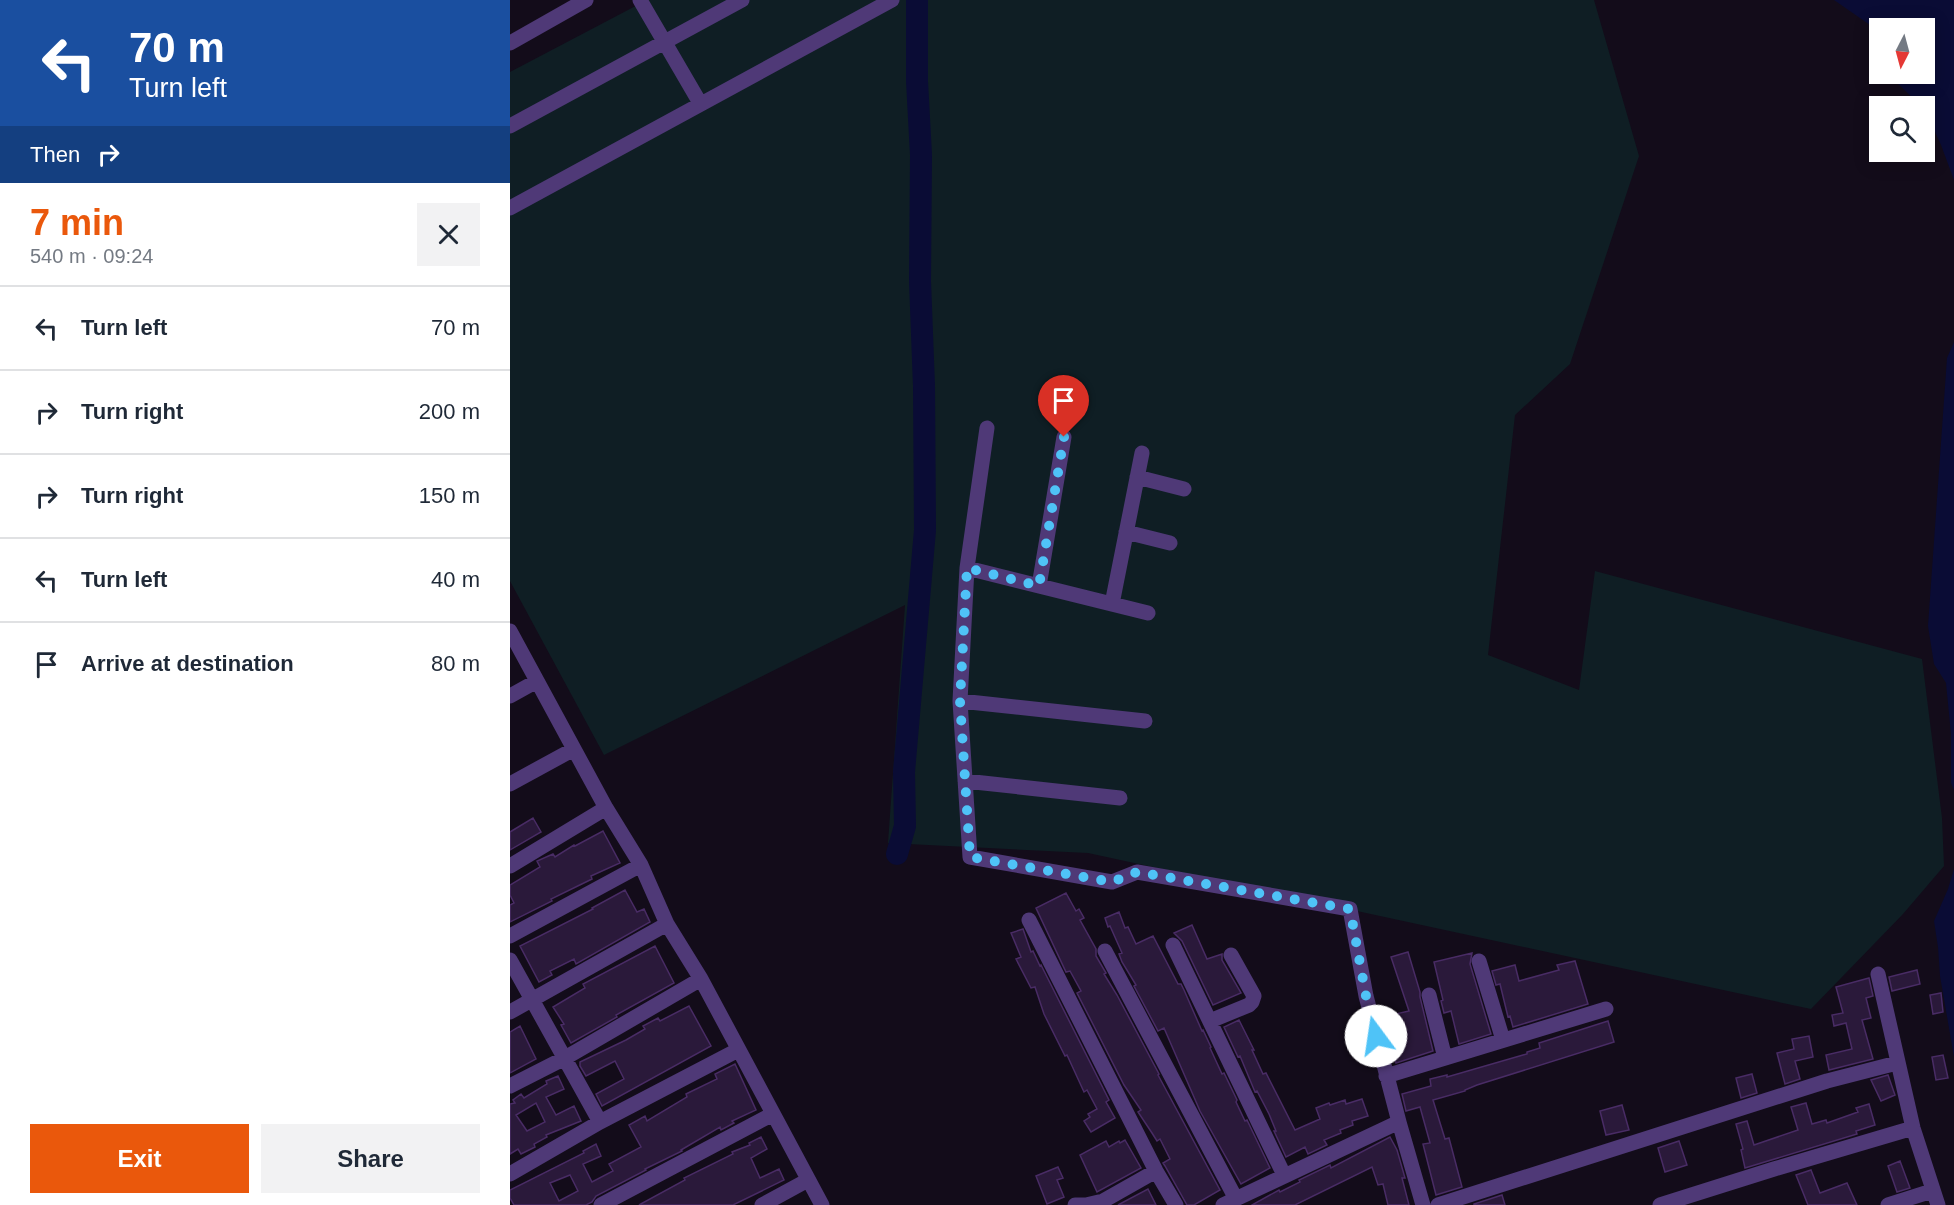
<!DOCTYPE html>
<meta charset="utf-8">
<style>
:root{--surface:#fff;--page:#f2f2f3;--text:#1f2937;--muted:#747a83;--line:#e0e1e3;--accent:#ea580c}
body{margin:0;font-family:Helvetica,sans-serif;background:var(--page);color:var(--text);height:100vh;display:flex;flex-direction:column;font-size:22px;white-space:nowrap}
*{box-sizing:border-box;margin:0}
p{font-size:20px;color:var(--muted)}
.icon{flex:none;width:33px;height:33px;fill:none;stroke:currentColor;stroke-width:2;stroke-linecap:round;stroke-linejoin:round}
.map{position:relative;flex:1;overflow:hidden}
.sheet{display:flex;flex-direction:column;background:var(--surface);width:510px}
.sheet>*{flex:none}
.hud{background:#1a4fa0;color:#fff;overflow:hidden}
.needle{width:39px;rotate:186deg}
.buttons{position:absolute;left:1359px;top:18px;display:grid;gap:12px}
.buttons a{display:grid;place-items:center;width:66px;height:66px;border-radius:0px;background:var(--surface);box-shadow:0 3px 15px #0003;font-size:30px}
.pin{position:absolute;display:grid;place-items:center;width:51px;height:51px;color:#fff;margin:-62px -26px;border-radius:50% 50% 50% 0;rotate:-45deg;box-shadow:0 0 6px #0007}
.pin .icon{rotate:45deg}
.me{position:absolute;width:66px;margin:-33px;rotate:346deg;stroke-linejoin:round;filter:drop-shadow(0 0 4px #0008)}
.turn{display:flex;align-items:center;gap:21px;height:126px;padding:0 30px;font-size:27px}
.turn .icon{width:78px;height:78px;stroke-width:2.5}
.turn b{display:block;font-size:42px;line-height:51px}
.then{display:flex;align-items:center;height:57px;padding:0 30px;background:#0003;gap:12px;font-size:22px}
.round{display:grid;place-items:center;flex:none;width:63px;height:63px;border-radius:0px;background:var(--page)}
.headline{display:flex;align-items:center;justify-content:space-between;height:102px;padding:0 30px}
h1{font-size:36px;font-weight:800;line-height:45px;color:var(--accent)}
.action{display:flex;gap:12px;margin-top:auto;padding:12px 30px}
.action a{flex:1;height:69px;border-radius:0px;background:var(--accent);color:#fff;font-size:24px;font-weight:800;line-height:69px;text-align:center}
.action a+a{background:var(--page);color:var(--text)}
ul{padding:0;list-style:none}
li{display:flex;align-items:center;gap:18px;height:84px;padding:0 30px;border-top:2px solid var(--line)}
li div{flex:1}
li b{display:block;font-size:22px}
li em{font-style:normal}
main{display:flex;flex:1;min-height:0}
.map>svg:first-child{display:block}
</style>
<main>
<section class="sheet">
<div class="hud">
<div class="turn"><svg class="icon" aria-label="left" viewBox="0 0 24 24"><path d="M17 20v-9H6M10 6l-5 5 5 5"/></svg><div><b>70 m</b>Turn left</div></div>
<div class="then">Then<svg class="icon" aria-label="right" viewBox="0 0 24 24"><path d="M7 20v-9h11M14 6l5 5-5 5"/></svg></div>
</div>
<div class="headline"><div><h1>7 min</h1><p>540 m · 09:24</p></div><a class="round"><svg class="icon" aria-label="close" viewBox="0 0 24 24"><path d="M6 6l12 12M18 6L6 18"/></svg></a></div>
<ul>
<li><svg class="icon" aria-label="left" viewBox="0 0 24 24"><path d="M17 20v-9H6M10 6l-5 5 5 5"/></svg><div><b>Turn left</b></div><em>70 m</em></li>
<li><svg class="icon" aria-label="right" viewBox="0 0 24 24"><path d="M7 20v-9h11M14 6l5 5-5 5"/></svg><div><b>Turn right</b></div><em>200 m</em></li>
<li><svg class="icon" aria-label="right" viewBox="0 0 24 24"><path d="M7 20v-9h11M14 6l5 5-5 5"/></svg><div><b>Turn right</b></div><em>150 m</em></li>
<li><svg class="icon" aria-label="left" viewBox="0 0 24 24"><path d="M17 20v-9H6M10 6l-5 5 5 5"/></svg><div><b>Turn left</b></div><em>40 m</em></li>
<li><svg class="icon" aria-label="arrive" viewBox="0 0 24 24"><path d="M6 21V4h12l-3 4 3 4H6"/></svg><div><b>Arrive at destination</b></div><em>80 m</em></li>
</ul>
<div class="action"><a>Exit</a><a>Share</a></div>
</section>
<div class="map">
<svg width="1444" height="1205" viewBox="0 0 1444 1205">
<rect width="100%" height="100%" fill="#130c1a"/>
<path fill="#0f1e24" d="M 137,0 L 1084,0 L 1129,156 L 1060,364 L 1005,415 L 978,655 L 1069,690 L 1085,571 L 1412,659 L 1432,818 L 1434,866 L 1393,914 L 1301,1009 L 578,853 L 378,843 L 395,605 L 94,755 L 0,581 L 0,72 Z"/>
<path fill="#0a0c35" d="M 1324,0 L 1444,0 L 1444,180 L 1431,145 L 1415,110 L 1414,106 L 1411,106 L 1378,74 L 1414,74 L 1414,28 L 1370,28 L 1369,66 L 1360,25 Z
M 1444,342 L 1444,790 L 1441,783 L 1441,734 L 1436,683 L 1424,664 L 1418,626 L 1437,358 Z
M 1444,869 L 1444,1057 L 1430,976 L 1428,947 L 1424,921 L 1438,889 Z"/>
<g fill="none" stroke-linecap="round" stroke-linejoin="round">
<path stroke="#0a0c35" stroke-width="22" d="M 387,854 L 395,826 L 394,772 L 415,530 L 414,386 L 410,281 L 411,155 L 407,81 L 407,0"/>
</g>
<path fill="#2a193a" stroke="#492c65" stroke-width="1.5" fill-rule="evenodd" d="M 23,818 L 31,832 L 0,850 L 0,832 Z
M 93,831 L 110,863 L 81,876 L 82,879 L 41,899 L 42,901 L 0,922 L 0,905 L 4,903 L 0,895 L 0,885 L 30,867 L 27,861 L 43,854 L 45,857 L 64,845 L 65,846 Z
M 115,890 L 127,912 L 134,909 L 140,922 L 66,964 L 64,959 L 40,971 L 42,975 L 29,982 L 10,946 L 83,909 L 82,908 Z
M 556,893 L 566,911 L 569,909 L 574,918 L 570,920 L 586,949 L 586,956 L 596,973 L 594,974 L 607,995 L 649,1074 L 648,1075 L 710,1190 L 684,1205 L 677,1205 L 655,1166 L 653,1163 L 660,1159 L 650,1139 L 647,1141 L 642,1133 L 628,1112 L 631,1110 L 614,1085 L 567,993 L 571,991 L 560,971 L 556,972 L 526,908 Z
M 609,912 L 615,928 L 618,927 L 626,944 L 643,936 L 668,984 L 671,984 L 674,990 L 692,1031 L 693,1030 L 701,1047 L 700,1048 L 712,1074 L 714,1073 L 727,1100 L 726,1102 L 735,1121 L 737,1120 L 760,1168 L 731,1184 L 690,1111 L 654,1028 L 648,1031 L 624,986 L 626,985 L 612,962 L 609,954 L 612,953 L 600,926 L 598,927 L 595,918 Z
M 682,925 L 697,959 L 712,954 L 712,960 L 731,993 L 703,1005 L 672,941 L 664,933 Z
M 513,929 L 521,952 L 523,951 L 530,966 L 531,965 L 599,1100 L 596,1102 L 605,1118 L 581,1132 L 574,1121 L 580,1117 L 578,1114 L 587,1109 L 577,1090 L 574,1092 L 557,1055 L 555,1056 L 534,1014 L 525,987 L 521,988 L 506,959 L 511,957 L 501,933 Z
M 145,946 L 164,983 L 106,1015 L 107,1017 L 61,1043 L 51,1025 L 54,1024 L 43,1007 L 75,988 L 73,984 Z
M 898,952 L 910,992 L 910,997 L 923,1051 L 886,1063 L 883,1052 L 881,1053 L 877,1037 L 882,1035 L 877,1016 L 899,1011 L 881,957 Z
M 962,953 L 960,964 L 981,1034 L 949,1044 L 941,1011 L 934,1013 L 931,1001 L 933,1000 L 924,962 Z
M 1065,961 L 1078,1004 L 1003,1027 L 1000,1016 L 998,1017 L 990,984 L 986,985 L 982,971 L 1005,965 L 1009,981 L 1049,970 L 1047,965 Z
M 1407,970 L 1410,984 L 1382,991 L 1379,977 Z
M 1359,978 L 1363,996 L 1356,998 L 1361,1018 L 1352,1020 L 1363,1059 L 1319,1070 L 1316,1055 L 1342,1049 L 1336,1023 L 1324,1026 L 1322,1015 L 1333,1013 L 1326,987 Z
M 1431,993 L 1433,1012 L 1423,1014 L 1420,995 Z
M 179,1006 L 201,1046 L 92,1106 L 86,1094 L 114,1079 L 105,1061 L 76,1076 L 70,1066 L 70,1062 L 116,1040 L 135,1029 L 133,1026 L 148,1018 L 150,1021 Z
M 729,1020 L 744,1050 L 742,1050 L 753,1074 L 756,1073 L 785,1130 L 810,1119 L 806,1108 L 819,1103 L 820,1105 L 835,1100 L 836,1104 L 852,1099 L 858,1116 L 842,1121 L 843,1125 L 830,1130 L 831,1133 L 814,1140 L 817,1145 L 798,1154 L 795,1147 L 776,1157 L 764,1131 L 766,1131 L 759,1114 L 747,1091 L 745,1092 L 730,1056 L 728,1057 L 714,1027 Z
M 1098,1021 L 1104,1042 L 967,1085 L 955,1090 L 955,1091 L 923,1100 L 935,1139 L 939,1138 L 952,1187 L 926,1195 L 913,1144 L 920,1143 L 910,1107 L 896,1111 L 892,1094 L 921,1086 L 920,1079 L 937,1075 L 937,1077 L 1013,1055 L 1017,1054 L 1017,1052 L 1030,1048 L 1029,1043 Z
M 10,1026 L 26,1059 L 0,1073 L 0,1032 Z
M 1299,1036 L 1303,1057 L 1285,1061 L 1290,1079 L 1275,1084 L 1267,1053 L 1284,1049 L 1282,1039 Z
M 1433,1055 L 1438,1078 L 1426,1080 L 1422,1057 Z
M 225,1064 L 246,1110 L 222,1121 L 224,1123 L 211,1130 L 210,1127 L 171,1150 L 172,1151 L 135,1169 L 136,1170 L 86,1196 L 82,1202 L 76,1205 L 4,1205 L 0,1198 L 0,1190 L 74,1153 L 73,1151 L 86,1144 L 91,1156 L 73,1164 L 82,1182 L 103,1171 L 99,1164 L 131,1147 L 119,1125 L 135,1116 L 137,1121 L 177,1097 L 176,1094 L 207,1079 L 205,1074 ZM 60,1175 L 68,1191 L 49,1201 L 40,1183 Z
M 1242,1074 L 1247,1093 L 1231,1098 L 1226,1078 Z
M 1378,1075 L 1385,1095 L 1371,1101 L 1361,1080 Z
M 48,1076 L 54,1089 L 36,1097 L 46,1115 L 64,1106 L 71,1121 L 36,1135 L 37,1137 L 24,1144 L 25,1147 L 11,1154 L 8,1149 L 0,1154 L 0,1104 L 5,1103 L 3,1100 L 11,1094 L 14,1098 L 37,1084 L 36,1081 ZM 26,1103 L 35,1122 L 17,1131 L 6,1115 Z
M 1296,1103 L 1302,1124 L 1316,1120 L 1317,1123 L 1348,1112 L 1346,1108 L 1359,1104 L 1365,1125 L 1346,1131 L 1347,1134 L 1235,1168 L 1231,1150 L 1233,1149 L 1226,1124 L 1237,1121 L 1244,1145 L 1288,1130 L 1281,1107 Z
M 1112,1105 L 1119,1130 L 1096,1135 L 1090,1111 Z
M 251,1137 L 257,1149 L 241,1158 L 250,1178 L 269,1169 L 274,1180 L 223,1205 L 129,1205 L 175,1180 L 174,1178 L 223,1154 L 222,1152 L 240,1145 L 239,1143 Z
M 880,1137 L 887,1150 L 895,1178 L 892,1178 L 899,1205 L 878,1205 L 873,1184 L 868,1185 L 862,1167 L 785,1205 L 742,1205 L 769,1190 L 770,1192 L 790,1182 L 789,1180 L 820,1165 L 821,1168 Z
M 615,1140 L 631,1168 L 587,1192 L 570,1155 L 596,1141 L 599,1147 L 609,1141 L 610,1143 Z
M 1169,1141 L 1177,1165 L 1155,1172 L 1148,1148 Z
M 1390,1161 L 1400,1188 L 1387,1192 L 1378,1166 Z
M 548,1167 L 553,1178 L 547,1180 L 554,1197 L 537,1204 L 526,1176 Z
M 1301,1170 L 1310,1193 L 1337,1183 L 1347,1205 L 1298,1205 L 1286,1175 Z
M 638,1189 L 646,1205 L 608,1205 Z
M 992,1195 L 995,1205 L 964,1205 L 964,1204 Z"/>
<g fill="none" stroke-linecap="round" stroke-linejoin="round">
<path stroke="#4f3977" stroke-width="15" d="M 130,0 L 190,103
M 0,43 L 76,0
M 0,126 L 232,0
M 0,208 L 382,0
M 477,428 L 457,568 L 450,701 L 460,857 L 602,882 L 627,872 L 840,909 L 856,996 L 889,1122 L 713,1205
M 627,477 L 674,489
M 616,532 L 660,543
M 457,568 L 638,613
M 529,586 L 554,437
M 602,604 L 632,453
M 0,631 L 96,808 L 131,865 L 157,924 L 191,979 L 312,1205
M 0,696 L 27,681
M 450,701 L 635,721
M 455,781 L 610,798
M 0,784 L 64,749
M 0,866 L 96,808
M 519,920 L 646,1171 L 666,1205
M 0,936 L 131,865
M 663,945 L 774,1175
M 595,951 L 726,1199
M 0,960 L 90,1122
M 969,961 L 993,1040
M 1368,974 L 1403,1128 L 1428,1205
M 919,995 L 935,1058
M 0,1012 L 157,924
M 700,1021 L 739,1005 L 742,1002 L 744,996 L 721,955
M 876,1076 L 1096,1009
M 0,1086 L 55,1058 L 191,979
M 889,1122 L 913,1205
M 0,1174 L 90,1122 L 228,1050
M 91,1205 L 263,1114
M 252,1205 L 298,1180
M 565,1205 L 576,1205 L 593,1201 L 646,1171
M 928,1205 L 1317,1081 L 1387,1063
M 1150,1205 L 1264,1169 L 1403,1128
M 1378,1205 L 1422,1191"/>
</g>
<g fill="none" stroke-linecap="round" stroke-linejoin="round">
<path stroke="#4fc3f7" stroke-width="10" stroke-dasharray="0 18" d="M 554,437 L 529,586 L 457,568 L 450,701 L 460,857 L 602,882 L 627,872 L 840,909 L 856,996 L 866,1036"/>
</g>
</svg>
<div class="buttons">
<a><svg class="needle" viewBox="-14 -14 28 28"><path d="M0-13l5 13h-10z" fill="#e53935"/><path d="M0 13l5-13h-10z" fill="#747a83"/></svg></a>
<a><svg class="icon" aria-label="search" viewBox="0 0 24 24"><circle cx="10" cy="10" r="6"/><path d="M15 15l6 6"/></svg></a>
</div>
<div class="pin" style="left:554px;top:437px;background:#d93025"><svg class="icon" aria-label="arrive" viewBox="0 0 24 24"><path d="M6 21V4h12l-3 4 3 4H6"/></svg></div>
<svg class="me" style="left:866px;top:1036px" viewBox="-20 -20 40 40"><circle r="19" fill="#fff"/><path d="M0-13L10 11 0 6-10 11z" fill="#4fc3f7"/></svg>
</div>
</main>
